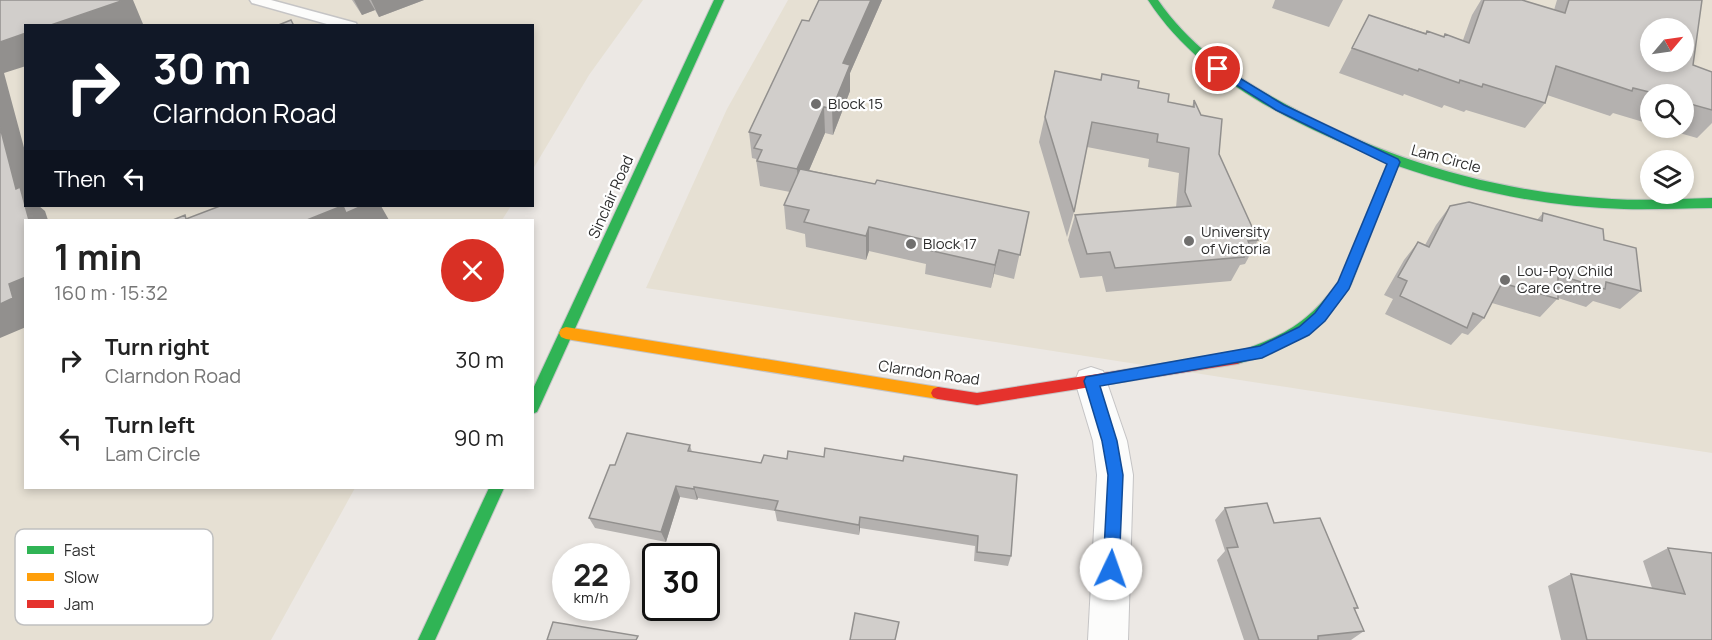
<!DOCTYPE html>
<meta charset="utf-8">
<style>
:root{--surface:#fff;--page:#f6f6f6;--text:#222;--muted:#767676}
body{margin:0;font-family:Manrope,sans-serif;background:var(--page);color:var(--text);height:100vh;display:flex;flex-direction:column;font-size:22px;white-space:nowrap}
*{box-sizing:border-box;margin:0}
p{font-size:20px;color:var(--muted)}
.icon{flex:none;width:33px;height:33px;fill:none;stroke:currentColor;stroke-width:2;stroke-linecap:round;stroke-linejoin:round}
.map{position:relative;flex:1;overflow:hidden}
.sheet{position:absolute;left:24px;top:219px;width:510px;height:270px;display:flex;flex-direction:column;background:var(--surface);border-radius:0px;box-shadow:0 3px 9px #0003}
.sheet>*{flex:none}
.top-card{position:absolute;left:24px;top:24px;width:510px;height:183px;border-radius:0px;box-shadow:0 3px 9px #0003;background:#111827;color:#fff;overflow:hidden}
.needle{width:39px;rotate:61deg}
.controls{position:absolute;left:1640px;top:18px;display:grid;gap:12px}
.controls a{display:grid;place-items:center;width:54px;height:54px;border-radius:50%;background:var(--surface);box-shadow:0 3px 9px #0003;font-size:30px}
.speed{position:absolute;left:552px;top:543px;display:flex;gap:12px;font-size:30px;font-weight:700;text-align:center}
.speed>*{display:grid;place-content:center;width:78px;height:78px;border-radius:50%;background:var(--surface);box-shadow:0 3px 9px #0003;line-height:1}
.speed small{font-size:15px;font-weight:400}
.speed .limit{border:3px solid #111;border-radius:9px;background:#fff;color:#111}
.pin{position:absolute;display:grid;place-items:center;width:51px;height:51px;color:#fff;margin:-26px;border:3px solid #fff;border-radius:50%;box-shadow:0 2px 6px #0007}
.me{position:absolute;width:66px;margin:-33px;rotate:3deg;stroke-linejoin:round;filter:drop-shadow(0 0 4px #0008)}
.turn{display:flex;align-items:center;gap:21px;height:126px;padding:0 30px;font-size:27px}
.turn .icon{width:78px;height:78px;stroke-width:2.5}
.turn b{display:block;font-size:42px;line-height:51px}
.then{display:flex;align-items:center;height:57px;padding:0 30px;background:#0003;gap:12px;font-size:22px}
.round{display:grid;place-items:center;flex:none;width:63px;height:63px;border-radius:32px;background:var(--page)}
.head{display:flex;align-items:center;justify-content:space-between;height:102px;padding:0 30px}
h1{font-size:36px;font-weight:700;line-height:45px}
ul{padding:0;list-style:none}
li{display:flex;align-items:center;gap:18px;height:78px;padding:0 30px}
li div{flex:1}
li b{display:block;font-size:22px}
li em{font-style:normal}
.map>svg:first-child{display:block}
</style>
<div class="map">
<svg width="1712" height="640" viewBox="0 0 1712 640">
<rect width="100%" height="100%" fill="#ece8e4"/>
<path fill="#e6e0d3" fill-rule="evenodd" d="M 0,0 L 643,0 L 589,75 L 533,169 L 532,26 L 26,26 L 26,206 L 511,206 L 502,220 L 26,220 L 26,488 L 355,488 L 271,640 L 0,640 Z
M 788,0 L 1712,0 L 1712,453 L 646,288 L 727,109 ZM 1650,28 L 1683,28 L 1683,62 L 1650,62 ZM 1650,94 L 1683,94 L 1683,128 L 1650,128 ZM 1650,160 L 1683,160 L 1683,194 L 1650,194 Z"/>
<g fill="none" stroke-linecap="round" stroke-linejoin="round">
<g stroke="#c5c4c5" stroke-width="3">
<path id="lane" d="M 250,0 L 271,0 L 356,23 L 357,26 L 334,26 L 252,3 Z"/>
</g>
<g stroke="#c5c4c5" stroke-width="2">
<path id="street" d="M 1091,367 L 1103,371 L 1127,441 L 1133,475 L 1128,640 L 1088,640 L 1097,475 L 1093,441 L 1075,381 L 1079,371 Z"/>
</g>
<g stroke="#c5c4c5" stroke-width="2">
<path id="fast" d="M 714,0 L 724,0 L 539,408 L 537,412 L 532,414 L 532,391 Z
M 1148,0 L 1158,0 C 1191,48 1237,78 1287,105 C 1389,161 1496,192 1612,199 C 1645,201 1679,199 1712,198 L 1712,208 C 1683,208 1654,210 1624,209 C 1547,207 1471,191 1398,166 L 1351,285 L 1338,303 L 1315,327 L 1290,344 L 1254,359 L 1237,364 L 1232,362 L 1230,358 L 1232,354 C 1282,336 1306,326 1338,282 L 1388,162 C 1299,126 1202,83 1148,0 Z
M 489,488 L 504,488 L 435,640 L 418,640 Z"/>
</g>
<g stroke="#c5c4c5" stroke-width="2">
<path id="slow" d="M 566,327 L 938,387 L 943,389 L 945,393 L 943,397 L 938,399 L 566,339 L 561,337 L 559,333 L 561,329 Z"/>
</g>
<g stroke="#c5c4c5" stroke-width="2">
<path id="jam" d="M 1237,352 L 1242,354 L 1244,358 L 1242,362 L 1237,364 L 977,405 L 938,399 L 933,397 L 931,393 L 933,389 L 938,387 L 977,393 Z"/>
</g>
<use href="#lane" fill="#fcfcfb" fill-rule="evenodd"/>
<use href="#street" fill="#fcfcfb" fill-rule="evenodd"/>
<use href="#fast" fill="#30b455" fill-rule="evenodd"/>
<use href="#slow" fill="#ff9f0a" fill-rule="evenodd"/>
<use href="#jam" fill="#e5322d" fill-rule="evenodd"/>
</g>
<path fill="#b4b1af" d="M 352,0 L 424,0 L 379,17 L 375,10 L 362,15 Z
M 819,0 L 882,0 L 850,73 L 850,91 L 833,135 L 825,133 L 809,170 L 875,184 L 1029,212 L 1014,279 L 994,274 L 991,288 L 925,274 L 926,264 L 869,251 L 866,260 L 806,247 L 805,234 L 786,229 L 784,205 L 790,192 L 760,186 L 756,159 L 752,158 L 749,132 L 809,21 Z
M 1275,0 L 1343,0 L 1329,27 L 1272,8 Z
M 1481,0 L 1522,0 L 1554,10 L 1557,0 L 1702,0 L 1693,65 L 1712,72 L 1712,123 L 1697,138 L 1662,128 L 1683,128 L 1683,94 L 1650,94 L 1650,124 L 1613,113 L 1610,116 L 1547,95 L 1545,103 L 1525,128 L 1466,110 L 1464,112 L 1444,105 L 1442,108 L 1404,94 L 1403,96 L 1339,73 L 1369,15 L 1426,33 L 1427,31 L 1443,37 L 1463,40 L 1472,15 Z
M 1055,71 L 1138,88 L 1168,102 L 1192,107 L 1194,100 L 1258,240 L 1245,264 L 1240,265 L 1231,281 L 1106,292 L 1102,276 L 1080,278 L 1068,240 L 1075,215 L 1176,208 L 1179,173 L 1148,167 L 1149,159 L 1087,147 L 1074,212 L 1067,237 L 1039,142 Z
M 1450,206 L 1537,220 L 1543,213 L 1604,240 L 1641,291 L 1620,309 L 1593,301 L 1586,307 L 1558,298 L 1540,317 L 1492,303 L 1484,318 L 1468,335 L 1462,333 L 1451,345 L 1385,314 L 1393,299 L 1384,295 L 1404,260 L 1418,242 L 1425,245 L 1436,225 Z
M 690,445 L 692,452 L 761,463 L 787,459 L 824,457 L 903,461 L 1011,556 L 1008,566 L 974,561 L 975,546 L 860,528 L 859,535 L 777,521 L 775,511 L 698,498 L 697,500 L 680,497 L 666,542 L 595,528 L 589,518 L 615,465 Z
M 1225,508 L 1274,523 L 1358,608 L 1354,610 L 1364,631 L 1351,640 L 1244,640 L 1217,560 L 1225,551 L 1215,520 Z
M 1668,548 L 1712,640 L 1561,640 L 1548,586 L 1571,574 L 1652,588 L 1643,561 Z"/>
<path fill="#92908e" d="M 124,0 L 133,0 L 143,24 L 141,26 L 48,26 Z
M 354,0 L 369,0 L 375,10 L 362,15 Z
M 371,0 L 424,0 L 379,17 Z
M 871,0 L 882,0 L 850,73 L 850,91 L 833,135 L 832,109 L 843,63 Z
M 26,33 L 26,66 L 4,73 L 26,155 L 26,206 L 39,206 L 45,211 L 48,220 L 29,220 L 16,189 L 0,127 L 0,42 Z
M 824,107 L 825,133 L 799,194 L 797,169 Z
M 342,206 L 381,206 L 389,220 L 307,220 Z
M 869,227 L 869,251 L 866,260 L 866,236 Z
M 999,250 L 994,274 L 991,288 L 995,265 Z
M 26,277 L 26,327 L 0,338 L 0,304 L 9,284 Z
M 676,486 L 680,497 L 666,542 L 661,532 Z
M 694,487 L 698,498 L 697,500 L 694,489 Z
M 860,517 L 860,528 L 859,535 L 859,525 Z"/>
<path fill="#d1cecb" stroke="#92908e" stroke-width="1.5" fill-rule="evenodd" d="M 0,0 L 124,0 L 48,26 L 26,26 L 26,33 L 0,42 Z
M 819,0 L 871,0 L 843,63 L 850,65 L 832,109 L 824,107 L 797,169 L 757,161 L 762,150 L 754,148 L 761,135 L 749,132 L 802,20 L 809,21 Z
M 1484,0 L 1522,0 L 1565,13 L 1569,0 L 1702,0 L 1693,65 L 1712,72 L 1712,110 L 1683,102 L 1683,94 L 1657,94 L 1633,88 L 1632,91 L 1556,66 L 1545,103 L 1483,84 L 1482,87 L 1460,80 L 1459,83 L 1419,69 L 1418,71 L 1352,48 L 1369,15 L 1426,34 L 1427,31 L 1444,37 L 1445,34 L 1469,43 ZM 1650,28 L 1683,28 L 1683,62 L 1650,62 Z
M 291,20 L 294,26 L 276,26 Z
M 1055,71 L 1101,80 L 1102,74 L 1139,81 L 1138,88 L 1169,94 L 1168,102 L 1194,107 L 1194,100 L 1201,115 L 1222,119 L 1219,154 L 1258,240 L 1248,241 L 1250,246 L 1239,247 L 1244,257 L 1115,268 L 1110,252 L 1087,254 L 1075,215 L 1191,206 L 1185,192 L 1189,148 L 1157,142 L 1158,134 L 1092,122 L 1074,212 L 1045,117 Z
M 0,127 L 16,189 L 20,187 L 29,220 L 26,220 L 26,277 L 9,284 L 13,298 L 0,304 Z
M 800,169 L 875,184 L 877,180 L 1029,212 L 1020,255 L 999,250 L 995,265 L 928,250 L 930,241 L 869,227 L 866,236 L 804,222 L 809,210 L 784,205 Z
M 1469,202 L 1542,221 L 1543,213 L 1603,229 L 1604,240 L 1636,248 L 1641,291 L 1606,282 L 1605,289 L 1558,275 L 1558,299 L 1502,283 L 1484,318 L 1473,313 L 1467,328 L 1400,296 L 1407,281 L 1398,277 L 1418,242 L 1429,247 L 1450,206 Z
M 220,206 L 342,206 L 307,220 L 173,220 L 185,215 L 186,219 Z
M 343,206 L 362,206 L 346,213 Z
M 627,433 L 690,445 L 688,451 L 761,463 L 764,455 L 787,459 L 788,451 L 824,457 L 825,448 L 903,461 L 904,456 L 1017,475 L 1011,556 L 977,552 L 978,536 L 860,517 L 859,525 L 775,510 L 778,501 L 694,487 L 694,489 L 676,486 L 661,532 L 589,518 L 610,465 L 615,465 Z
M 1267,503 L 1274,523 L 1320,518 L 1358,608 L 1354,608 L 1364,631 L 1318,636 L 1318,640 L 1259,640 L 1227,548 L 1238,547 L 1225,508 Z
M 1668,548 L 1712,553 L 1712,640 L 1587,640 L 1571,574 L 1685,594 Z
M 855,613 L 899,622 L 895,640 L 850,640 Z
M 553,622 L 638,636 L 636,640 L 547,640 Z"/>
<path fill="#1a73e8" stroke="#114b97" stroke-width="1.5" d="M 1218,65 L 1284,105 L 1398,159 L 1400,162 L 1349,289 L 1325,321 L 1309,335 L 1262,358 L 1100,386 L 1117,441 L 1123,475 L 1119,569 L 1117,575 L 1111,577 L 1105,575 L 1103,569 L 1108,475 L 1102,441 L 1084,381 L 1086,377 L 1260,346 L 1299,327 L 1315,313 L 1338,282 L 1387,164 L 1276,110 L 1214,71 L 1214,66 Z"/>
<g fill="#706f6e" stroke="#fff" stroke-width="2">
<circle cx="816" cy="104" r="6"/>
<circle cx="1189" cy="241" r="6"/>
<circle cx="911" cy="244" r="6"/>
<circle cx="1505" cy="280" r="6"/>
</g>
<g text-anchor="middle" stroke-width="4.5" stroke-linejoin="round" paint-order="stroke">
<g font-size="15" fill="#2e2e2e" stroke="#fff" text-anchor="start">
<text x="828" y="109">Block 15</text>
<text x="1201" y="237">University<tspan x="1201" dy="17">of Victoria</tspan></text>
<text x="923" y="249">Block 17</text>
<text x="1517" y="276">Lou-Poy Child<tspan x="1517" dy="17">Care Centre</tspan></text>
</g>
<g font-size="15" fill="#2e2e2e" stroke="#fff">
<text transform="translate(1446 159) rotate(15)" y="5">Lam Circle</text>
<text transform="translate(611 197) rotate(-66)" y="5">Sinclair Road</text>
<text transform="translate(929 373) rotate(8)" y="5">Clarndon Road</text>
</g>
</g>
<rect x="15" y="529" width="198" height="96" rx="9" fill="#fff" stroke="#c0c0c0" stroke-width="1.5"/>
<rect x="27" y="546" width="27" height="8" fill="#30b455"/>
<rect x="27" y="573" width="27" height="8" fill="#ff9f0a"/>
<rect x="27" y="600" width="27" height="8" fill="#e5322d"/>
<g font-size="16" fill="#2e2e2e">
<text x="64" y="556">Fast</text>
<text x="64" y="583">Slow</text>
<text x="64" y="610">Jam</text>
</g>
</svg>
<div class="controls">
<a><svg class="needle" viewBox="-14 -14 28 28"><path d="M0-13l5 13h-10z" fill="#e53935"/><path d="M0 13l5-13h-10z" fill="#767676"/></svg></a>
<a><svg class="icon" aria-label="search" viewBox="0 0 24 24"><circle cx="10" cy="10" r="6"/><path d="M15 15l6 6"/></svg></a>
<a><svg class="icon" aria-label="layers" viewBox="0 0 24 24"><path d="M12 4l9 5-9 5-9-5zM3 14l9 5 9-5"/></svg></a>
</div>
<div class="speed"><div>22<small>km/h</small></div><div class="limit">30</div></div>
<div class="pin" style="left:1218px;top:69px;background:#d93025"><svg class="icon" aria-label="arrive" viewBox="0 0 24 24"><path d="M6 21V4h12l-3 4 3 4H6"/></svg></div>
<svg class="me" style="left:1111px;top:569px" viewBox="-20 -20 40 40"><circle r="19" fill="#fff"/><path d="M0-13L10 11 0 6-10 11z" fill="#1a73e8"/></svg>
<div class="top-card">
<div class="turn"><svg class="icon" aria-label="right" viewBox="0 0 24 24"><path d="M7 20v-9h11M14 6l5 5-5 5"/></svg><div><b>30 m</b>Clarndon Road</div></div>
<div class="then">Then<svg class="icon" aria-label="left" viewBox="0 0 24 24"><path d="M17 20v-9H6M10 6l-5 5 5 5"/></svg></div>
</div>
<section class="sheet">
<div class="head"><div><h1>1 min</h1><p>160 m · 15:32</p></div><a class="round" style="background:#d93025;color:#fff"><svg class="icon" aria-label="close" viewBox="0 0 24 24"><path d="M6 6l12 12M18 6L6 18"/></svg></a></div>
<ul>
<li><svg class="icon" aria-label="right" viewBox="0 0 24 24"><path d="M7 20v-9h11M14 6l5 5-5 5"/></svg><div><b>Turn right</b><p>Clarndon Road</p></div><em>30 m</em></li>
<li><svg class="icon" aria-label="left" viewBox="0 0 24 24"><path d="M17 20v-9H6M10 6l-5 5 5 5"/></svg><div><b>Turn left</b><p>Lam Circle</p></div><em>90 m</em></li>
</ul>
</section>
</div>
